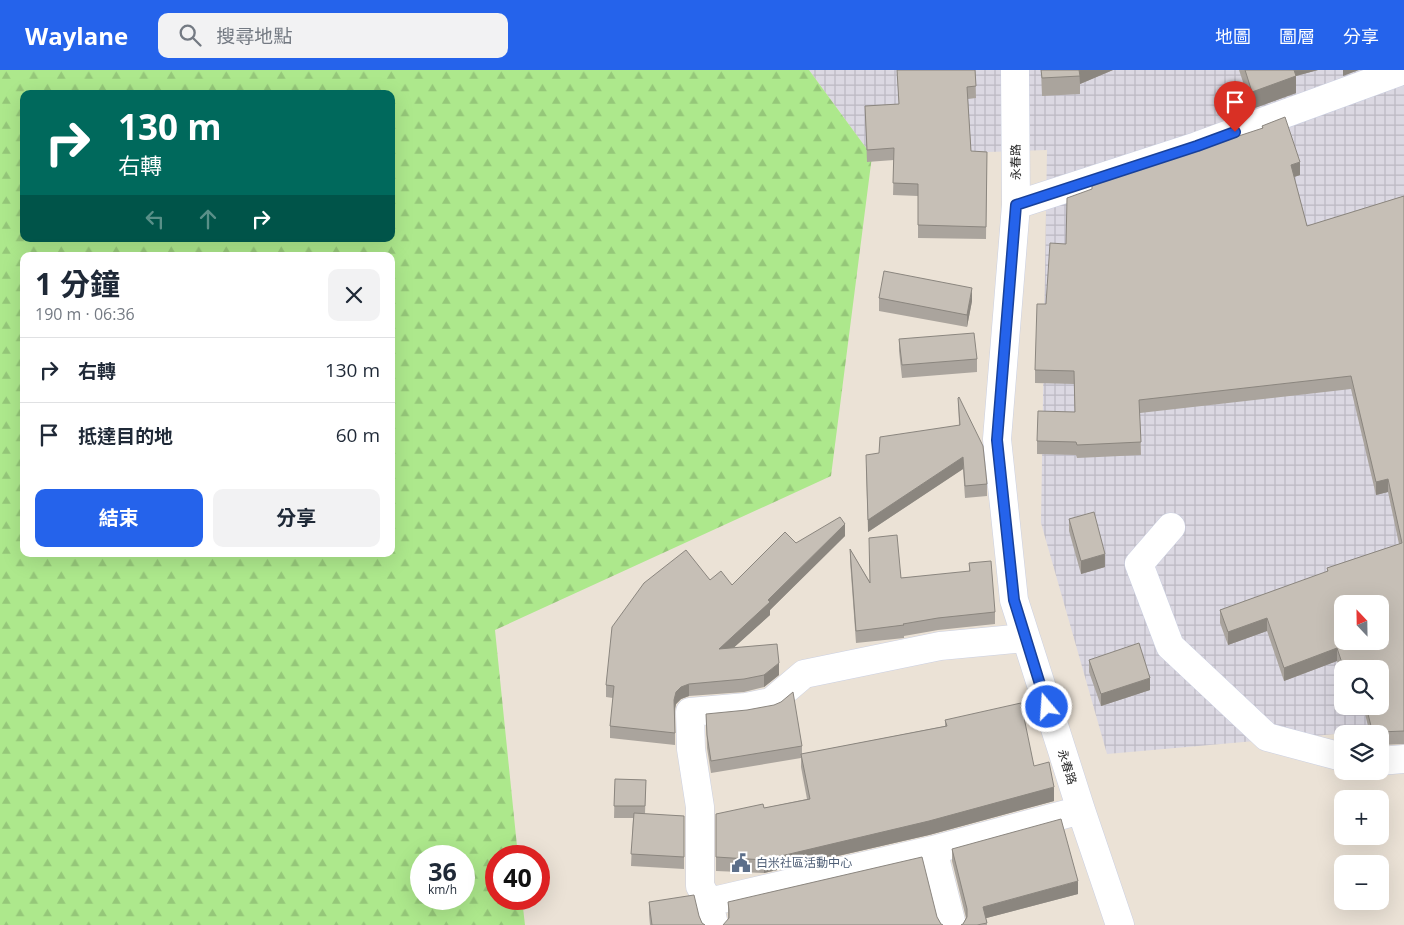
<!DOCTYPE html>
<html lang="zh-TW">
<meta charset="utf-8">
<style>
:root{--surface:#fff;--page:#f2f2f3;--text:#1f2937;--muted:#747a83;--line:#e0e1e3;--accent:#2563eb}
body{margin:0;font-family:"Open Sans","Noto Sans TC",sans-serif;background:var(--page);color:var(--text);height:100vh;display:flex;flex-direction:column;font-size:19px;white-space:nowrap}
*{box-sizing:border-box;margin:0}
p{font-size:16px;color:var(--muted)}
.icon{flex:none;width:28px;height:28px;fill:none;stroke:currentColor;stroke-width:2;stroke-linecap:round;stroke-linejoin:round}
.map{position:relative;flex:1;overflow:hidden}
.side{position:absolute;left:20px;top:182px;width:375px;height:305px;display:flex;flex-direction:column;background:var(--surface);border-radius:10px;box-shadow:0 5px 20px #0002}
.side>*{flex:none}
.guide{position:absolute;left:20px;top:20px;width:375px;height:152px;border-radius:10px;box-shadow:0 5px 20px #0002;background:#00695c;color:#fff;overflow:hidden}
.needle{width:32px;rotate:338deg}
.tools{position:absolute;left:1334px;top:525px;display:grid;gap:10px}
.tools a{display:grid;place-items:center;width:55px;height:55px;border-radius:10px;background:var(--surface);box-shadow:0 5px 20px #0002;font-size:25px}
.speed{position:absolute;left:410px;top:775px;display:flex;gap:10px;font-size:25px;font-weight:700;text-align:center}
.speed>*{display:grid;place-content:center;width:65px;height:65px;border-radius:50%;background:var(--surface);box-shadow:0 5px 20px #0002;line-height:1}
.speed small{font-size:12px;font-weight:400}
.speed .limit{border:8px solid #d22;background:#fff;color:#111}
.pin{position:absolute;display:grid;place-items:center;width:42px;height:42px;color:#fff;margin:-51px -21px;border-radius:50% 50% 50% 0;rotate:-45deg;box-shadow:0 0 5px #0007}
.pin .icon{rotate:45deg}
.me{position:absolute;width:55px;margin:-28px;rotate:342deg;stroke-linejoin:round;filter:drop-shadow(0 0 4px #0008)}
.turn{display:flex;align-items:center;gap:18px;height:105px;padding:0 15px;font-size:22px}
.turn .icon{width:65px;height:65px;stroke-width:2.5}
.turn b{display:block;font-size:35px;line-height:42px}
.lanes{display:flex;align-items:center;height:48px;padding:0 15px;background:#0003;justify-content:center;gap:25px;direction:ltr}
.lanes .off{opacity:.35}
.round{display:grid;place-items:center;flex:none;width:52px;height:52px;border-radius:10px;background:var(--page)}
.summary{display:flex;align-items:center;justify-content:space-between;height:85px;padding:0 15px}
h1{font-size:30px;font-weight:700;line-height:38px}
.action{display:flex;gap:10px;margin-top:auto;padding:10px 15px}
.action a{flex:1;height:58px;border-radius:10px;background:var(--accent);color:#fff;font-size:20px;font-weight:700;line-height:58px;text-align:center}
.action a+a{background:var(--page);color:var(--text)}
ul{padding:0;list-style:none}
li{display:flex;align-items:center;gap:15px;height:65px;padding:0 15px;border-top:1px solid var(--line)}
li div{flex:1}
li b{display:block;font-size:19px}
li em{font-style:normal}
header{display:flex;align-items:center;gap:30px;box-sizing:border-box;height:70px;padding:0 25px;background:var(--accent);color:#fff}
header strong{font-size:24px}
nav{display:flex;gap:28px;margin-inline-start:auto;font-size:18px}
.search{width:350px;height:45px;background:var(--page);display:flex;align-items:center;gap:12px;box-sizing:border-box;padding:0 18px;border-radius:10px;color:var(--muted);font-size:19px}
.map>svg:first-child{display:block}
</style>
<header>
<strong>Waylane</strong>
<div class="search"><svg class="icon" aria-label="search" viewBox="0 0 24 24"><circle cx="10" cy="10" r="6"/><path d="M15 15l6 6"/></svg>搜尋地點</div>
<nav><a>地圖</a><a>圖層</a><a>分享</a></nav>
</header>
<div class="map">
<svg width="1404" height="855" viewBox="0 0 1404 855">
<defs>
<pattern id="industrial-grid" width="8" height="8" patternUnits="userSpaceOnUse" patternTransform="scale(1.25)"><rect width="8" height="8" fill="#dbd8e2"/><path d="M0 4h8M4 0v8" fill="none" stroke="#bcb9c2"/></pattern>
<pattern id="forest-firs" width="22" height="20" patternUnits="userSpaceOnUse" patternTransform="scale(1.25)"><rect width="22" height="20" fill="#ade88c"/><path d="M5 1l3.5 6h-7zM16 11l3.5 6h-7z" fill="#95c779"/></pattern>
</defs>
<rect width="100%" height="100%" fill="#ebe2d6"/>
<path fill="url(#industrial-grid)" fill-rule="evenodd" d="M 809,0 L 1404,0 L 1404,658 L 1107,684 L 1041,453 L 1047,80 L 872,86 ZM 1342,534 L 1380,534 L 1380,571 L 1342,571 ZM 1342,599 L 1380,599 L 1380,636 L 1342,636 Z"/>
<path fill="url(#forest-firs)" fill-rule="evenodd" d="M 0,0 L 809,0 L 872,86 L 831,406 L 495,560 L 518,786 L 496,786 L 496,829 L 522,829 L 525,855 L 0,855 ZM 24,24 L 391,24 L 391,169 L 24,169 ZM 24,186 L 391,186 L 391,484 L 24,484 ZM 421,786 L 464,786 L 464,829 L 421,829 Z"/>
<g fill="none" stroke-linecap="round" stroke-linejoin="round">
<g stroke="#cbd0e2" stroke-width="29">
<path id="minor" d="M 1015,0 L 1016,135 L 997,369 L 1014,530 L 1081,740 L 1120,855
M 1016,135 L 1197,76 L 1404,0
M 1171,457 L 1139,494 L 1170,576 L 1267,667 L 1342,687
M 1380,691 L 1404,689
M 709,832 L 933,780
M 714,855 L 709,832 L 700,816 L 700,737 L 691,679 L 690,642 L 746,637 L 771,632 L 804,604 L 940,576 L 1025,568
M 952,855 L 933,780 L 1081,740"/>
</g>
<use href="#minor" stroke="#fff" stroke-width="28"/>
</g>
<path fill="#aaa49d" d="M 897,0 L 975,0 L 976,28 L 968,29 L 971,81 L 987,82 L 986,169 L 918,168 L 918,126 L 893,125 L 894,90 L 867,92 L 865,36 L 899,34 Z
M 1041,0 L 1113,0 L 1080,14 L 1080,24 L 1042,26 Z
M 1239,0 L 1318,0 L 1296,6 L 1296,23 L 1252,39 Z
M 1262,56 L 1300,105 L 1294,107 L 1307,156 L 1404,126 L 1404,674 L 1380,675 L 1380,664 L 1370,664 L 1363,636 L 1380,636 L 1380,599 L 1342,599 L 1342,607 L 1337,591 L 1284,611 L 1267,561 L 1228,575 L 1220,553 L 1220,540 L 1327,502 L 1327,498 L 1399,474 L 1388,422 L 1376,425 L 1351,319 L 1140,343 L 1141,385 L 1077,388 L 1076,385 L 1037,384 L 1037,371 L 1075,342 L 1074,314 L 1035,313 L 1035,300 L 1046,234 L 1066,174 L 1092,119 L 1262,59 Z
M 879,228 L 972,231 L 967,257 L 879,241 Z
M 899,269 L 977,289 L 977,302 L 902,308 L 899,281 Z
M 958,328 L 987,414 L 987,426 L 965,428 L 963,399 L 868,462 L 866,397 L 879,383 L 959,355 Z
M 1069,449 L 1105,497 L 1081,504 L 1069,461 Z
M 845,466 L 770,540 L 770,545 L 734,577 L 779,605 L 764,617 L 744,622 L 689,626 L 681,629 L 676,634 L 675,641 L 675,675 L 610,668 L 610,656 L 613,628 L 606,627 L 606,615 L 710,510 L 732,515 L 796,473 Z
M 850,479 L 870,512 L 901,508 L 969,502 L 969,493 L 995,542 L 995,554 L 938,560 L 904,566 L 904,568 L 856,573 L 850,491 Z
M 1089,590 L 1150,620 L 1101,636 L 1089,602 Z
M 706,644 L 802,676 L 802,684 L 945,656 L 945,650 L 1034,696 L 1054,731 L 929,765 L 764,803 L 716,801 L 716,744 L 764,738 L 807,729 L 801,697 L 801,688 L 711,703 L 707,678 Z
M 615,709 L 646,710 L 645,744 L 684,746 L 684,799 L 631,796 L 633,748 L 614,748 Z
M 952,779 L 1078,824 L 986,848 L 987,855 L 963,854 L 966,848 L 952,791 Z
M 649,832 L 699,846 L 702,853 L 705,855 L 650,855 L 649,844 Z
M 728,832 L 937,847 L 941,854 L 728,848 Z"/>
<path fill="#8b867f" d="M 1079,0 L 1113,0 L 1080,14 Z
M 1290,0 L 1318,0 L 1296,6 L 1296,23 L 1252,39 L 1252,22 Z
M 1343,0 L 1359,0 L 1343,6 Z
M 1300,92 L 1300,105 L 1291,108 L 1291,95 Z
M 972,218 L 972,231 L 967,257 L 967,245 Z
M 963,387 L 963,399 L 868,462 L 868,450 Z
M 1388,409 L 1388,422 L 1376,425 L 1376,412 Z
M 845,454 L 845,466 L 770,540 L 770,545 L 719,591 L 719,579 Z
M 1105,484 L 1105,497 L 1081,504 L 1081,491 Z
M 1267,548 L 1267,561 L 1228,575 L 1228,562 Z
M 1337,578 L 1337,591 L 1284,611 L 1284,598 Z
M 779,593 L 779,605 L 764,617 L 764,605 Z
M 1150,608 L 1150,620 L 1101,636 L 1101,624 Z
M 689,614 L 689,626 L 681,629 L 676,634 L 674,642 L 674,630 L 676,622 L 681,617 Z
M 1054,717 L 1054,731 L 929,765 L 764,803 L 764,790 Z
M 1078,811 L 1078,824 L 983,849 L 983,837 Z"/>
<path fill="#c6bfb6" stroke="#8b867f" fill-rule="evenodd" d="M 897,0 L 975,0 L 976,16 L 967,17 L 971,81 L 987,82 L 986,157 L 918,155 L 918,114 L 893,113 L 894,78 L 867,80 L 865,36 L 899,34 Z
M 1041,0 L 1079,0 L 1080,6 L 1042,8 Z
M 1245,0 L 1294,0 L 1296,6 L 1252,22 Z
M 1285,47 L 1300,92 L 1291,95 L 1307,156 L 1404,126 L 1404,661 L 1379,662 L 1373,664 L 1366,636 L 1380,636 L 1380,599 L 1344,599 L 1337,578 L 1284,598 L 1267,548 L 1228,562 L 1220,540 L 1328,501 L 1327,498 L 1402,473 L 1388,409 L 1376,412 L 1351,306 L 1139,330 L 1141,372 L 1077,375 L 1076,372 L 1037,371 L 1038,341 L 1075,342 L 1074,301 L 1035,300 L 1037,234 L 1046,234 L 1050,173 L 1066,174 L 1067,128 L 1092,119 L 1092,114 L 1263,58 L 1262,56 ZM 1342,534 L 1380,534 L 1380,571 L 1342,571 Z
M 884,201 L 972,218 L 967,245 L 879,228 Z
M 974,263 L 977,289 L 902,295 L 899,269 Z
M 959,327 L 983,376 L 987,414 L 965,416 L 963,387 L 868,450 L 866,385 L 879,383 L 880,367 L 960,355 L 958,328 Z
M 1094,442 L 1105,484 L 1081,491 L 1069,449 Z
M 840,447 L 845,454 L 768,530 L 770,532 L 719,579 L 777,574 L 779,593 L 764,605 L 744,609 L 689,614 L 681,617 L 676,622 L 674,630 L 675,663 L 610,656 L 614,616 L 606,615 L 612,557 L 644,513 L 686,480 L 710,510 L 721,501 L 732,515 L 785,462 L 796,473 Z
M 897,465 L 901,508 L 970,501 L 969,493 L 991,491 L 995,542 L 938,548 L 903,554 L 904,555 L 856,561 L 850,479 L 870,513 L 869,468 Z
M 1139,573 L 1150,608 L 1101,624 L 1089,590 Z
M 793,622 L 802,676 L 711,691 L 707,665 L 706,644 L 747,640 L 774,635 L 781,632 Z
M 1021,633 L 1034,696 L 1049,692 L 1054,717 L 929,751 L 764,790 L 716,787 L 716,744 L 763,734 L 764,738 L 810,729 L 801,684 L 947,656 L 945,650 Z
M 615,709 L 646,710 L 645,736 L 614,736 Z
M 634,743 L 684,746 L 684,787 L 631,784 Z
M 1061,749 L 1078,811 L 983,837 L 987,853 L 977,855 L 961,855 L 963,854 L 967,847 L 967,839 L 952,779 Z
M 922,787 L 937,847 L 941,854 L 943,855 L 723,855 L 729,848 L 729,840 L 728,832 Z
M 694,825 L 699,846 L 702,853 L 705,855 L 652,855 L 649,832 Z"/>
<g fill="none" stroke-linecap="round" stroke-linejoin="round">
<g stroke="#184099" stroke-width="12">
<path id="route" d="M 1047,637 L 1014,530 L 997,370 L 1016,135 L 1197,76 L 1235,62"/>
</g>
<use href="#route" stroke="#2563eb" stroke-width="9"/>
</g>
<defs>
<g id="civic-bare" transform="scale(1.5)"><path d="M-.6-6.5H3V-4.5H.6V-3L4-1V1h2V6H-6V1h2V-1L-.6-3ZM-1.2 2.5V6h2.4V2.5Z" fill="#5c6f8a" stroke="#fff" stroke-width="2.5" paint-order="stroke"/></g>
</defs>
<g fill-rule="evenodd">
<use href="#civic-bare" x="741" y="793"/>
</g>
<g text-anchor="middle" stroke-width="4.5" stroke-linejoin="round" paint-order="stroke">
<g font-size="12" fill="#272727" stroke="#fff">
<text transform="translate(1016 92) rotate(-91)" y="4">永春路</text>
<text transform="translate(1067 697) rotate(72)" y="4">永春路</text>
</g>
<g font-size="12" fill="#4e5e75" stroke="#fff" text-anchor="start">
<text x="756" y="797">白米社區活動中心</text>
</g>
</g>
</svg>
<div class="tools">
<a><svg class="needle" viewBox="-14 -14 28 28"><path d="M0-13l5 13h-10z" fill="#e53935"/><path d="M0 13l5-13h-10z" fill="#747a83"/></svg></a>
<a><svg class="icon" aria-label="search" viewBox="0 0 24 24"><circle cx="10" cy="10" r="6"/><path d="M15 15l6 6"/></svg></a>
<a><svg class="icon" aria-label="layers" viewBox="0 0 24 24"><path d="M12 4l9 5-9 5-9-5zM3 14l9 5 9-5"/></svg></a>
<a>+</a>
<a>−</a>
</div>
<div class="speed"><div>36<small>km/h</small></div><div class="limit">40</div></div>
<div class="pin" style="left:1235px;top:62px;background:#d93025"><svg class="icon" aria-label="arrive" viewBox="0 0 24 24"><path d="M6 21V4h12l-3 4 3 4H6"/></svg></div>
<svg class="me" style="left:1047px;top:637px" viewBox="-20 -20 40 40"><circle r="17" fill="#2563eb" stroke="#fff" stroke-width="3"/><path d="M0-11L8 9 0 5-8 9z" fill="#fff"/></svg>
<div class="guide">
<div class="turn"><svg class="icon" aria-label="right" viewBox="0 0 24 24"><path d="M7 20v-9h11M14 6l5 5-5 5"/></svg><div><b>130 m</b>右轉</div></div>
<div class="lanes"><svg class="icon off" aria-label="left" viewBox="0 0 24 24"><path d="M17 20v-9H6M10 6l-5 5 5 5"/></svg><svg class="icon off" aria-label="ahead" viewBox="0 0 24 24"><path d="M12 20V5M6 11l6-6 6 6"/></svg><svg class="icon" aria-label="right" viewBox="0 0 24 24"><path d="M7 20v-9h11M14 6l5 5-5 5"/></svg></div>
</div>
<section class="side">
<div class="summary"><div><h1>1 分鐘</h1><p>190 m · 06:36</p></div><a class="round"><svg class="icon" aria-label="close" viewBox="0 0 24 24"><path d="M6 6l12 12M18 6L6 18"/></svg></a></div>
<ul>
<li><svg class="icon" aria-label="right" viewBox="0 0 24 24"><path d="M7 20v-9h11M14 6l5 5-5 5"/></svg><div><b>右轉</b></div><em>130 m</em></li>
<li><svg class="icon" aria-label="arrive" viewBox="0 0 24 24"><path d="M6 21V4h12l-3 4 3 4H6"/></svg><div><b>抵達目的地</b></div><em>60 m</em></li>
</ul>
<div class="action"><a>結束</a><a>分享</a></div>
</section>
</div>
